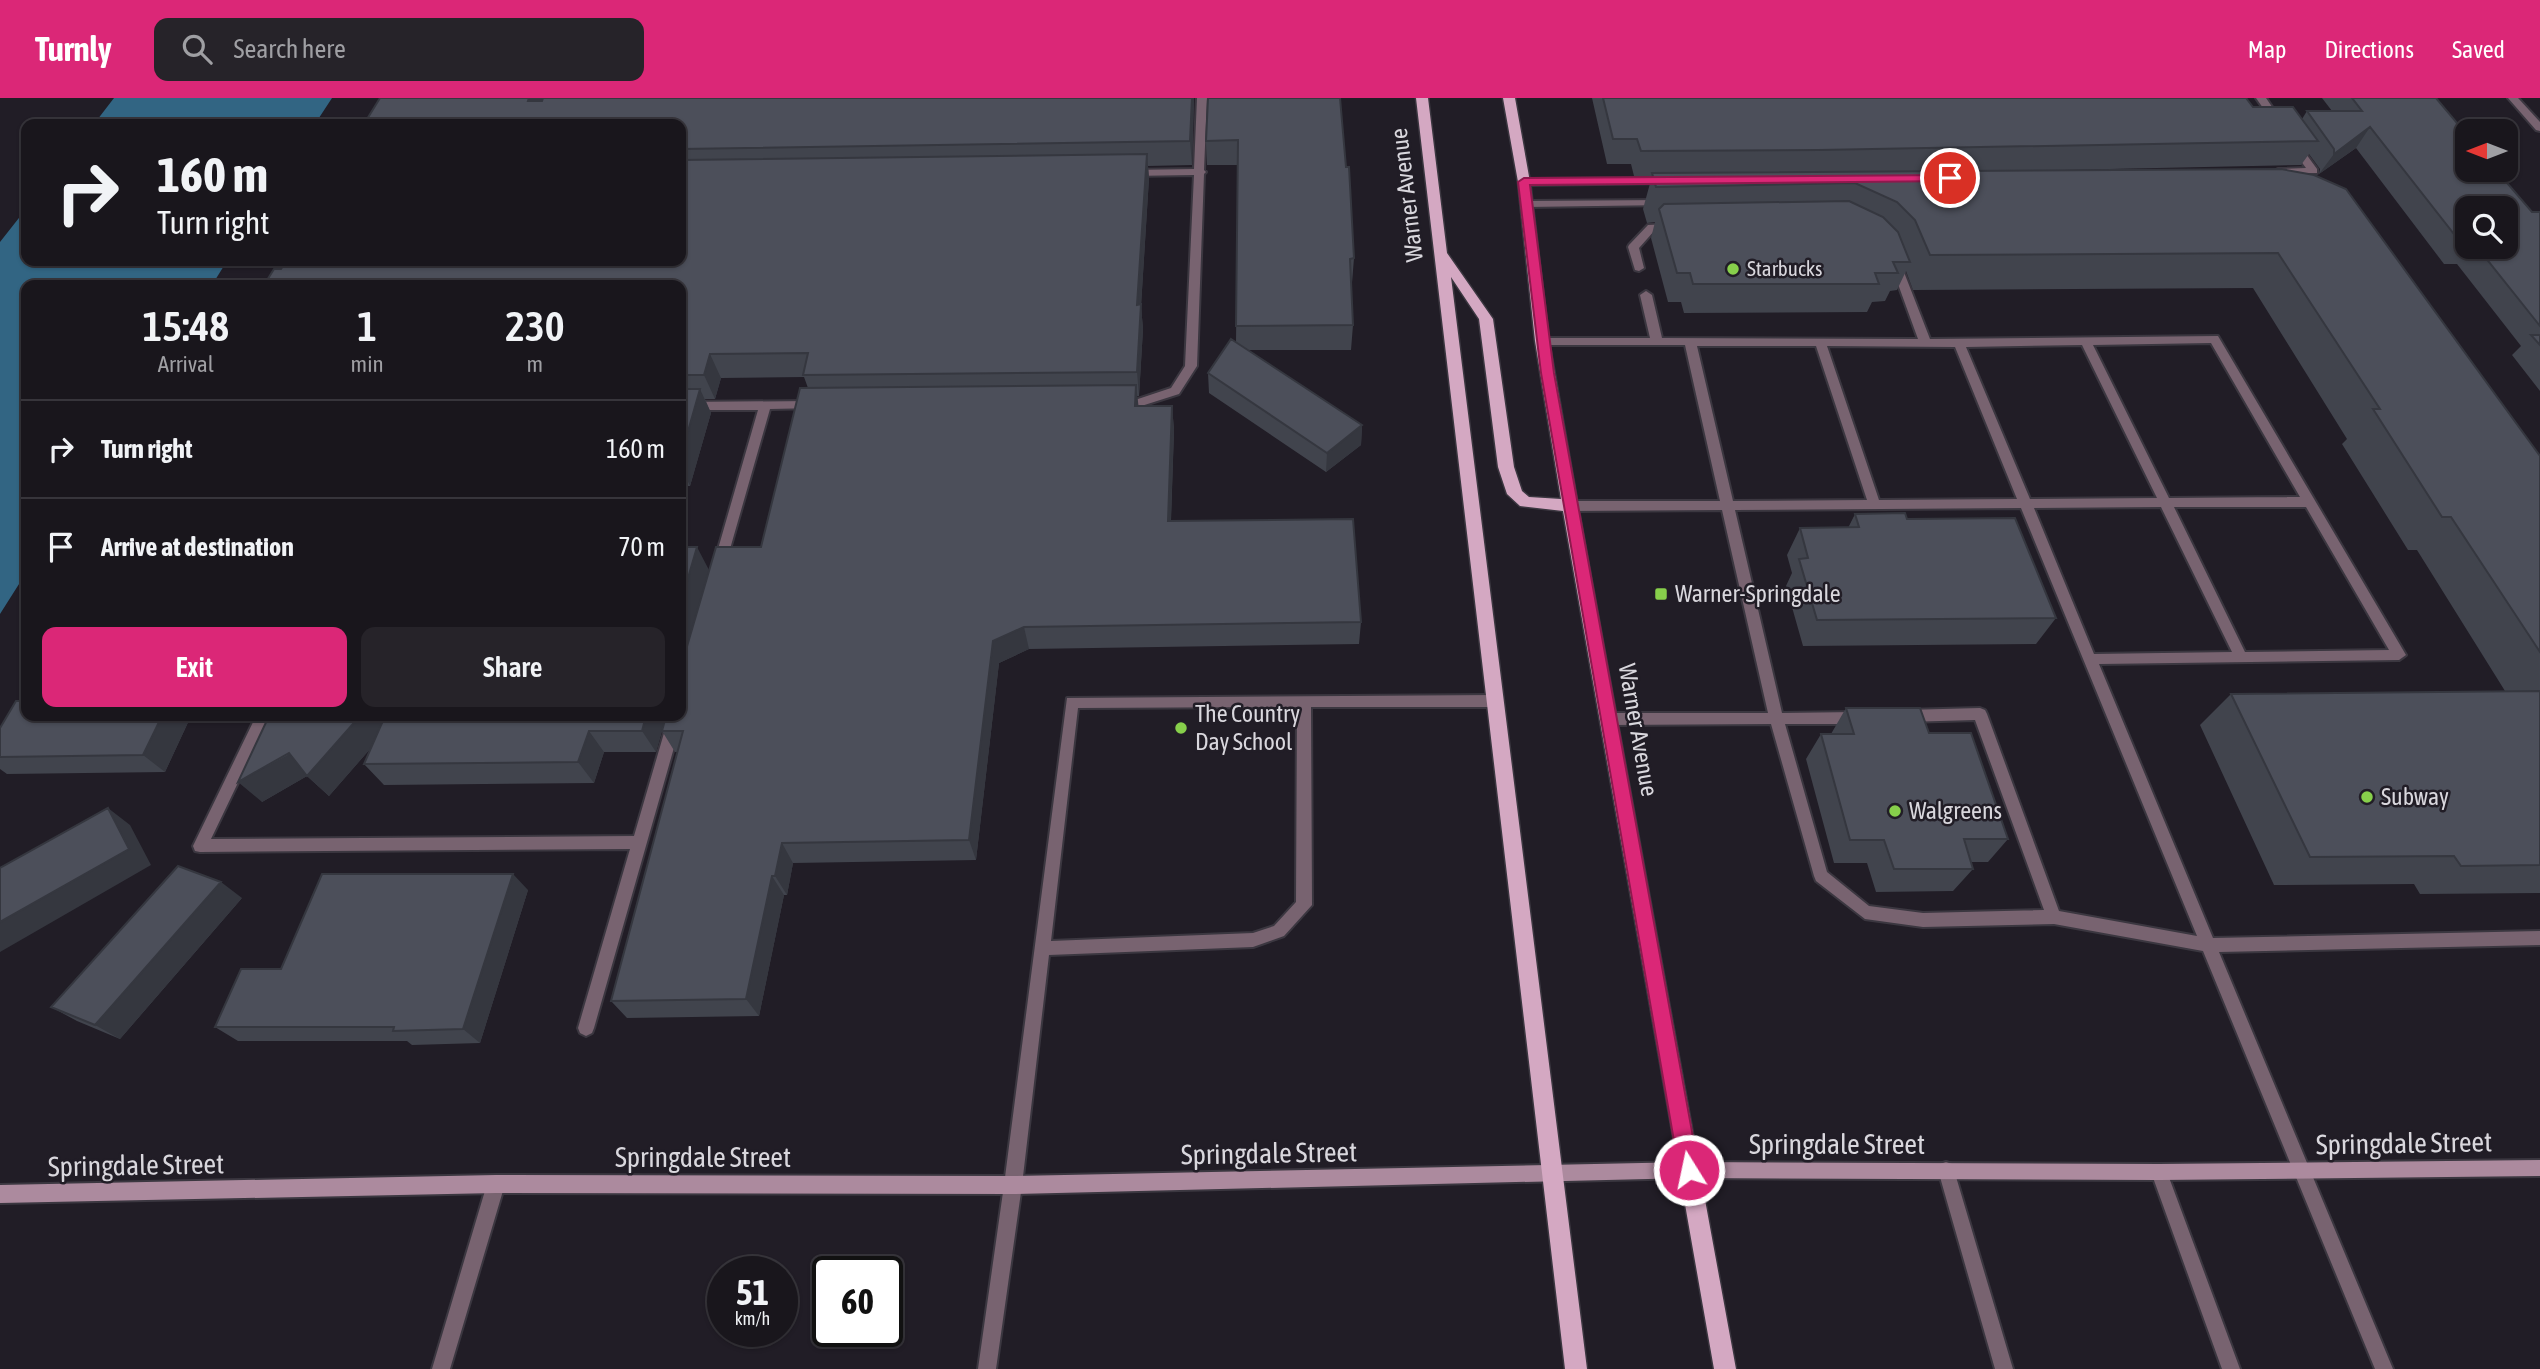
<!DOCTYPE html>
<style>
:root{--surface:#19161c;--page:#262329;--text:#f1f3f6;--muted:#9f9fa3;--line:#37353b;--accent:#db2777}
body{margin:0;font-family:"Asap Condensed",sans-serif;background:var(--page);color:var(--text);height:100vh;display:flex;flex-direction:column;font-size:26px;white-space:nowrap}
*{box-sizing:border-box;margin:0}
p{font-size:23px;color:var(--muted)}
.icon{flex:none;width:38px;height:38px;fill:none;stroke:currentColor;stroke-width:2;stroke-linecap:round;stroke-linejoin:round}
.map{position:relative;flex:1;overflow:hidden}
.details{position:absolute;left:21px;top:182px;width:665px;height:441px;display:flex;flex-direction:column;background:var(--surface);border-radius:14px;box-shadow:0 2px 5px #0004,0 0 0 2px var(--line)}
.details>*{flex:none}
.guide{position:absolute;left:21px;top:21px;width:665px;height:147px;border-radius:14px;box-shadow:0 2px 5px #0004,0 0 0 2px var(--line);background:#19161c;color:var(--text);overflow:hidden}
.needle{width:46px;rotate:270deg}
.fabs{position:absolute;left:2455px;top:21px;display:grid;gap:14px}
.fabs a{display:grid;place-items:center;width:63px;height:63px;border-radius:14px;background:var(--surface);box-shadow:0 2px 5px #0004,0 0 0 2px var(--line);font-size:35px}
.speed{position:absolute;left:707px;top:1158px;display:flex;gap:14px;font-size:35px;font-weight:700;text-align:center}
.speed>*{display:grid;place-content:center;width:91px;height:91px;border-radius:50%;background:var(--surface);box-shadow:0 2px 5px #0004,0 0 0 2px var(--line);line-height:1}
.speed small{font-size:18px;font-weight:400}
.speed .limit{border:4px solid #111;border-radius:10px;background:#fff;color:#111}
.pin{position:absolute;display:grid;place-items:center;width:60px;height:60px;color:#fff;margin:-30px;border:4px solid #fff;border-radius:50%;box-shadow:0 2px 7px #0007}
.me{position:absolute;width:77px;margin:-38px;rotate:350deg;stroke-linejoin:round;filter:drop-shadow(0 0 5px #0008)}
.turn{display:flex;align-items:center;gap:24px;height:147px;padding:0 21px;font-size:32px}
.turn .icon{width:91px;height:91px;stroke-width:2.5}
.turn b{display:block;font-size:49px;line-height:60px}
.eta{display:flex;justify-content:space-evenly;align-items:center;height:119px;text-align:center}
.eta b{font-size:42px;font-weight:600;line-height:49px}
.action{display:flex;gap:14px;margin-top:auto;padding:14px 21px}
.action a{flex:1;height:80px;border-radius:14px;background:var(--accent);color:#fff;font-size:28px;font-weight:600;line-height:80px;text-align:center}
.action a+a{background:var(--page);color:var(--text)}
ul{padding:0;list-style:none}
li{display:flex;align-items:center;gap:21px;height:98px;padding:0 21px;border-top:2px solid var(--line)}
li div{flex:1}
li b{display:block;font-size:26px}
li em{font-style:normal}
header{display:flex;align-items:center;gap:42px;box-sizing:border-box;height:98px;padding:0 35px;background:var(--accent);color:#fff}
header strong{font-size:33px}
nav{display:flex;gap:38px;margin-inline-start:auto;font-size:24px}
.search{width:490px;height:63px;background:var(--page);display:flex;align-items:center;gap:18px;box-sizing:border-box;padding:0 24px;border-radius:14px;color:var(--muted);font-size:26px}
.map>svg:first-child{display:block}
</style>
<header>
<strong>Turnly</strong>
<div class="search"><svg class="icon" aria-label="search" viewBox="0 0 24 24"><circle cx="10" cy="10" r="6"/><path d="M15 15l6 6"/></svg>Search here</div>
<nav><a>Map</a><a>Directions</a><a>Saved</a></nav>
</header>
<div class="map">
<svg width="2540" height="1271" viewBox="0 0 2540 1271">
<rect width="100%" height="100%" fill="#211d26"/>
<path fill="#326583" d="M 114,0 L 332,0 L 315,26 L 94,26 Z
M 26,111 L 26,163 L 227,163 L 212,187 L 26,187 L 26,475 L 0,516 L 0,144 Z"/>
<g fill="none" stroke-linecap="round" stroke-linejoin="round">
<g stroke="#3b3740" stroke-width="4">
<path id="lane" d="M 1197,0 L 1207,0 L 1204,72 L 1206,74 L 1204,76 L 1197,268 L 1179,296 L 1135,310 L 1119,310 L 1113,306 L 1115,303 L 1135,302 L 1171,290 L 1185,268 L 1194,77 L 1130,78 L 1125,75 L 1130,72 L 1194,71 Z
M 2256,0 L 2266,0 L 2283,25 L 2281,27 L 2275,27 Z
M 2294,44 L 2298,45 L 2317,71 L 2317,75 L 2274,76 L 2273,74 L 2278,71 L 2306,70 L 2289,47 Z
M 1667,80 L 1671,81 L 1671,85 L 1524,87 L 1519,84 L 1524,81 Z
M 1663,102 L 1667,103 L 1667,107 L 1526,109 L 1521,106 L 1526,103 Z
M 1670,126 L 1675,129 L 1674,131 L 1655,132 L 1639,150 L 1644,170 L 1639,173 L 1635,172 L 1628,149 L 1629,147 L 1648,127 Z
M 1895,161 L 1900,164 L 1930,241 L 2218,238 L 2406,557 L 2399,562 L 2099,566 L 2213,840 L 2540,833 L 2540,847 L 2219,854 L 2393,1271 L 2375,1271 L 2203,853 L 2054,826 L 1923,829 L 1865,821 L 1816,783 L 1814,778 L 1771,626 L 1610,627 L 1605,625 L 1603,621 L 1605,617 L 1610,615 L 1768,615 L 1722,412 L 1570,413 L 1564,408 L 1570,403 L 1720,403 L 1685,247 L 1542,247 L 1536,243 L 1538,240 L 1650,240 L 1640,197 L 1646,193 L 1652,197 L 1662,240 L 1918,241 L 1890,164 ZM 2211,245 L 2300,399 L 2169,400 L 2093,247 ZM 2082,247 L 2157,400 L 2030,401 L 1966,249 ZM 1697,248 L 1816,248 L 1867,402 L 1733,403 ZM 1827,248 L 1955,249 L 2017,401 L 1879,402 ZM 2161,409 L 2232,554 L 2094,556 L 2034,410 ZM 2174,409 L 2306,409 L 2389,552 L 2245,554 ZM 2021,410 L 2197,838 L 2059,813 L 1987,616 L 1985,612 L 1980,610 L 1905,612 L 1900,614 L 1898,618 L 1900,622 L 1905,624 L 1975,622 L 2044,812 L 1923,815 L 1869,808 L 1827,774 L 1785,626 L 1857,626 L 1862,624 L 1864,620 L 1862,616 L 1857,614 L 1782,615 L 1735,412 Z
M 812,303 L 818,307 L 816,310 L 770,311 L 726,465 L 725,468 L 715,468 L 714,465 L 758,312 L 681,312 L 681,304 Z
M 1495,597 L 1500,599 L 1502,603 L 1500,607 L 1495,609 L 1311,609 L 1312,807 L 1284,838 L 1253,849 L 1049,857 L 1022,1087 L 996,1271 L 978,1271 L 1004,1087 L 1067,600 ZM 1297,609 L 1296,804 L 1274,828 L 1253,835 L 1051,843 L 1078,610 Z
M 681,614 L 683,618 L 594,930 L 592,935 L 586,938 L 580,935 L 578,930 L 630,751 L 200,754 L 195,753 L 193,748 L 256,618 L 270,618 L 211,741 L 634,738 L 669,618 L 681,618 Z
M 1946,1064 L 1952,1066 L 1954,1072 L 2013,1271 L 1995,1271 L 1938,1072 L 1940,1066 Z
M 2159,1066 L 2165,1068 L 2167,1074 L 2240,1271 L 2222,1271 L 2151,1074 L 2153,1068 Z
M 496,1077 L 502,1080 L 505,1086 L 450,1271 L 432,1271 L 487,1086 L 490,1080 Z"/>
</g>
<g stroke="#3b3740" stroke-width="4">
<path id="street" d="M 2508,0 L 2518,0 L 2540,24 L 2540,33 L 2536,32 Z"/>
</g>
<g stroke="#3b3740" stroke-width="4">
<path id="secondary" d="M 2540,1062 L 2540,1078 L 2159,1082 L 1689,1080 L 1013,1096 L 496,1095 L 0,1105 L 0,1087 L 496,1077 L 1013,1078 L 1689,1064 L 2159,1066 Z"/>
</g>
<g stroke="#3b3740" stroke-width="3">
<path id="primary" d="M 1416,0 L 1428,0 L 1447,155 L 1493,221 L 1514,369 L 1522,393 L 1529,399 L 1561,401 L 1535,243 L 1518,84 L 1503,0 L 1515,0 L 1530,84 L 1549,243 L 1578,408 L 1736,1271 L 1714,1271 L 1563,413 L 1520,408 L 1507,396 L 1498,369 L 1479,221 L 1451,179 L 1587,1271 L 1565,1271 Z"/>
</g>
<use href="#lane" fill="#786370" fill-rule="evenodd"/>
<use href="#street" fill="#786370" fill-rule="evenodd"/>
<use href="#secondary" fill="#ac8a9e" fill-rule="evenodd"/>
<use href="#primary" fill="#d4a8c2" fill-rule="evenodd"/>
</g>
<path fill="#41444d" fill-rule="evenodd" d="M 380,0 L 1194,0 L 1192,67 L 1148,68 L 1149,80 L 1141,208 L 1143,231 L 1139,298 L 1137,298 L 1138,308 L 1172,308 L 1174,332 L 1171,423 L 1361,524 L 1359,546 L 1029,551 L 999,565 L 976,762 L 793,765 L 787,797 L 784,797 L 759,918 L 627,920 L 611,903 L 678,654 L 675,654 L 662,633 L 656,654 L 604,654 L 594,685 L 384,687 L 364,666 L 370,651 L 329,698 L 307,678 L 262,704 L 269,618 L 681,618 L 709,472 L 761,449 L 808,290 L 804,279 L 721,280 L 715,301 L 705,301 L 711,315 L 690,388 L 684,388 L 681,398 L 681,26 Z
M 1208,0 L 1354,160 L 1352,185 L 1351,185 L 1353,227 L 1351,252 L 1248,252 L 1362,327 L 1361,347 L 1326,374 L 1209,295 L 1208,275 L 1236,244 L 1238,67 L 1207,67 L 1206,43 Z
M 1592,0 L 2246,0 L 2253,9 L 2302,21 L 2307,13 L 2332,13 L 2322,0 L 2436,0 L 2532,114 L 2540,114 L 2540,293 L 2512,257 L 2521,248 L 2457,166 L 2444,166 L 2356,50 L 2319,76 L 2320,71 L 2309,56 L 2301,67 L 2063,72 L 2281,71 L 2540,358 L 2540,795 L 2420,796 L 2414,786 L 2274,787 L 2200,627 L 2231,596 L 2505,593 L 2417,452 L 2408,452 L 2342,346 L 2347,341 L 2253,190 L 1913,192 L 1906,173 L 1897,192 L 1890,193 L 1885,203 L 1872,204 L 1867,214 L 1684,215 L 1681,204 L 1668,204 L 1651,140 L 1655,124 L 1647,125 L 1643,111 L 1652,78 L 1634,78 L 1631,66 L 1607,66 ZM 2468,110 L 2506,149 L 2468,149 Z
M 1855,416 L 1907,421 L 2056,520 L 2036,546 L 1803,548 L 1786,488 L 1792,475 L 1787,457 L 1800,430 L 1848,430 Z
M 1846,610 L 1929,635 L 2008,741 L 1988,764 L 1971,764 L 1973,771 L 1953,793 L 1876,794 L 1867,765 L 1834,765 L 1806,661 L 1821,636 L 1831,636 Z
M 191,618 L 165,674 L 7,676 L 0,671 L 0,630 Z
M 528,792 L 480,945 L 412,947 L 407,943 L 238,943 L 215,929 L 281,871 Z
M 242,800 L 120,941 L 77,923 L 51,909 Z"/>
<path fill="#35373f" d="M 529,0 L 553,0 L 540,26 L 528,3 Z
M 1192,0 L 1194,0 L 1192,67 L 1190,43 Z
M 2370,29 L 2356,50 L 2319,76 L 2334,56 Z
M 1147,56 L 1149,80 L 1141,208 L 1143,231 L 1139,298 L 1137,274 L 1137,207 Z
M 449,163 L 474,163 L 463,186 Z
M 710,256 L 721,280 L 715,301 L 704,277 Z
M 1136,287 L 1139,312 L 1135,308 Z
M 700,291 L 711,315 L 690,388 L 681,368 L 681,358 Z
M 1172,308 L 1174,332 L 1170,446 L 1168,423 Z
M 1362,327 L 1361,347 L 1326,374 L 1327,355 Z
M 681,382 L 684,388 L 681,398 Z
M 697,449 L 709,472 L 681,569 L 681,504 Z
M 1024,529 L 1029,551 L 999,565 L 976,762 L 969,742 L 993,543 Z
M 162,618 L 191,618 L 165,674 L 143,657 Z
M 360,618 L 399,618 L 329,698 L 307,678 L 262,704 L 238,684 Z
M 646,618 L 666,618 L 656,654 L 642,633 Z
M 589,633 L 604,654 L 594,685 L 578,664 Z
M 108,710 L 130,727 L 151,767 L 0,854 L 0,824 Z
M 782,745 L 793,765 L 787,797 L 775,778 Z
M 513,776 L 528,792 L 480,945 L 463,931 Z
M 772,778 L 784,797 L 759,918 L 746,901 Z
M 221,784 L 242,800 L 120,941 L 95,927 Z"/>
<path fill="#4c4f5a" stroke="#35373f" stroke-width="2" d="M 380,0 L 529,0 L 528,3 L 542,3 L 543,0 L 1192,0 L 1190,43 L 681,51 L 681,26 L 364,26 Z
M 1208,0 L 1340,0 L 1346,69 L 1349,69 L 1354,160 L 1350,161 L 1353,227 L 1236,228 L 1238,42 L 1206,43 Z
M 1603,0 L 2246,0 L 2253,9 L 2293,9 L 2318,43 L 1819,52 L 1641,53 L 1637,41 L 1613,41 Z
M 2352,0 L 2436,0 L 2468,38 L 2468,72 L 2496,72 L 2532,114 L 2540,114 L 2540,228 L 2477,149 L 2506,149 L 2506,110 L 2468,110 L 2468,145 L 2461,145 L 2370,29 L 2334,56 L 2334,51 L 2307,13 L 2362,13 Z
M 1147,56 L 1137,207 L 1141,206 L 1137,274 L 803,277 L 808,255 L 710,256 L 704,277 L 681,277 L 681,187 L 264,187 L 274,171 L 281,171 L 286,163 L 449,163 L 451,165 L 461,165 L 462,163 L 681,163 L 681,62 Z
M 2281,71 L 2314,77 L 2346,91 L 2540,358 L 2540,554 L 2451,419 L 2442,419 L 2373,311 L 2380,311 L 2278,155 L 1930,157 L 1915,122 L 1897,104 L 1855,85 L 1656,89 L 1652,75 Z
M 1849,103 L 1883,119 L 1898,134 L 1910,164 L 1893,164 L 1898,175 L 1875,175 L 1879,186 L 1693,186 L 1690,175 L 1677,175 L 1659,111 L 1664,106 Z
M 2531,237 L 2540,237 L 2540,247 Z
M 1231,241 L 1362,327 L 1327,355 L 1208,275 Z
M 1136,287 L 1135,308 L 1172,308 L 1168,423 L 1353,421 L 1361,524 L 1024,529 L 993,543 L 969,742 L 782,745 L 775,778 L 772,778 L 746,901 L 611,903 L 683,633 L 662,633 L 666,618 L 681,618 L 681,569 L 716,449 L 761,449 L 800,290 Z
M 681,291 L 700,291 L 681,358 Z
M 1905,415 L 1907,421 L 2015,420 L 2056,520 L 1817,522 L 1799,461 L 1808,460 L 1800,430 L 1859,429 L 1855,416 Z
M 681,449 L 697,449 L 681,504 Z
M 2540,593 L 2540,767 L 2461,768 L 2454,758 L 2310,759 L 2231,596 Z
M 16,603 L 26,603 L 26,618 L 162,618 L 143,657 L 0,659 L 0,630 Z
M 1846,610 L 1920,610 L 1929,635 L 1971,635 L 2008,741 L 1964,741 L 1973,771 L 1894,771 L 1884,742 L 1850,742 L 1821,636 L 1854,636 Z
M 269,618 L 360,618 L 307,678 L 289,655 L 238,684 Z
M 385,618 L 646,618 L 642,633 L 589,633 L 578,664 L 364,666 Z
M 108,710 L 129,751 L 0,824 L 0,770 Z
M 178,768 L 221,784 L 95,927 L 51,909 Z
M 322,776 L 513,776 L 463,931 L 393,933 L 394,929 L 215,929 L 241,871 L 281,871 Z"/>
<path fill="#db2777" stroke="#8e194d" stroke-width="2" d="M 1950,77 L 1954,78 L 1954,83 L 1530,87 L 1554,275 L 1699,1072 L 1696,1079 L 1689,1082 L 1682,1079 L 1679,1072 L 1541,275 L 1518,84 L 1524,80 Z"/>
<g fill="#87cf4b" stroke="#211d26" stroke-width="2.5">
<circle cx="1733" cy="171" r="7"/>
<rect x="1654" y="489" width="14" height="14" rx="3.5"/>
<circle cx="1181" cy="630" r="7"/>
<circle cx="2367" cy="699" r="7"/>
<circle cx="1895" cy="713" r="7"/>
</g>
<g text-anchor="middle" stroke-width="5" stroke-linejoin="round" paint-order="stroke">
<g font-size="21" fill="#d9d7dd" stroke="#211d26" text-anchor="start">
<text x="1747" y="178">Starbucks</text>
</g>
<g font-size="24" fill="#d9d7dd" stroke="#211d26">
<text transform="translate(1407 97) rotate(-97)" y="8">Warner Avenue</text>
<text transform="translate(1638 632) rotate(80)" y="8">Warner Avenue</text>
</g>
<g font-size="24" fill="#d9d7dd" stroke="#211d26" text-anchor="start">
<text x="1675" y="504">Warner-Springdale</text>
<text x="1195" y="624">The Country<tspan x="1195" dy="28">Day School</tspan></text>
<text x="2381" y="707">Subway</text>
<text x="1909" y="721">Walgreens</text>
</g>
<g font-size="28" fill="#d9d7dd" stroke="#211d26">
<text transform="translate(2404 1045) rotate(-1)" y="10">Springdale Street</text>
<text x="1837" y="1056">Springdale Street</text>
<text transform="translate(1269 1055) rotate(-1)" y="10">Springdale Street</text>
<text x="703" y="1069">Springdale Street</text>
<text transform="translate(136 1067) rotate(-1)" y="10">Springdale Street</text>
</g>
</g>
</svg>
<div class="fabs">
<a><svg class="needle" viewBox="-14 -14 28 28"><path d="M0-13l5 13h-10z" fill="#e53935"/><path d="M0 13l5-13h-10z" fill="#9f9fa3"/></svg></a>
<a><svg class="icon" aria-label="search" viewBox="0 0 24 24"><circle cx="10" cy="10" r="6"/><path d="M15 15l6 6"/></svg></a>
</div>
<div class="speed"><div>51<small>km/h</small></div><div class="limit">60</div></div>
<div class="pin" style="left:1950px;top:80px;background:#d93025"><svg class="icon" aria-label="arrive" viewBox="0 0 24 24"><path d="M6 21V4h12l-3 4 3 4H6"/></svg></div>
<svg class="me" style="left:1689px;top:1072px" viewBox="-20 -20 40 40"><circle r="17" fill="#db2777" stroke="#fff" stroke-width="3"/><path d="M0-11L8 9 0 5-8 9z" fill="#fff"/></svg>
<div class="guide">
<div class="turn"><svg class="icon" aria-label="right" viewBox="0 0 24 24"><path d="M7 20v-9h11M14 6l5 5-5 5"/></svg><div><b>160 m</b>Turn right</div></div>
</div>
<section class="details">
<div class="eta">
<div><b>15:48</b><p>Arrival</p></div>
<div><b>1</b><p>min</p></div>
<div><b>230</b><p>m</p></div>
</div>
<ul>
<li><svg class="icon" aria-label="right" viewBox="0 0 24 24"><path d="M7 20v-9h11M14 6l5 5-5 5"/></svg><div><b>Turn right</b></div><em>160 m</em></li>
<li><svg class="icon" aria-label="arrive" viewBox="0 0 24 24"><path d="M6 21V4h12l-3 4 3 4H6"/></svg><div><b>Arrive at destination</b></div><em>70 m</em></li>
</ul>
<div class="action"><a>Exit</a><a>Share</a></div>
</section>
</div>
